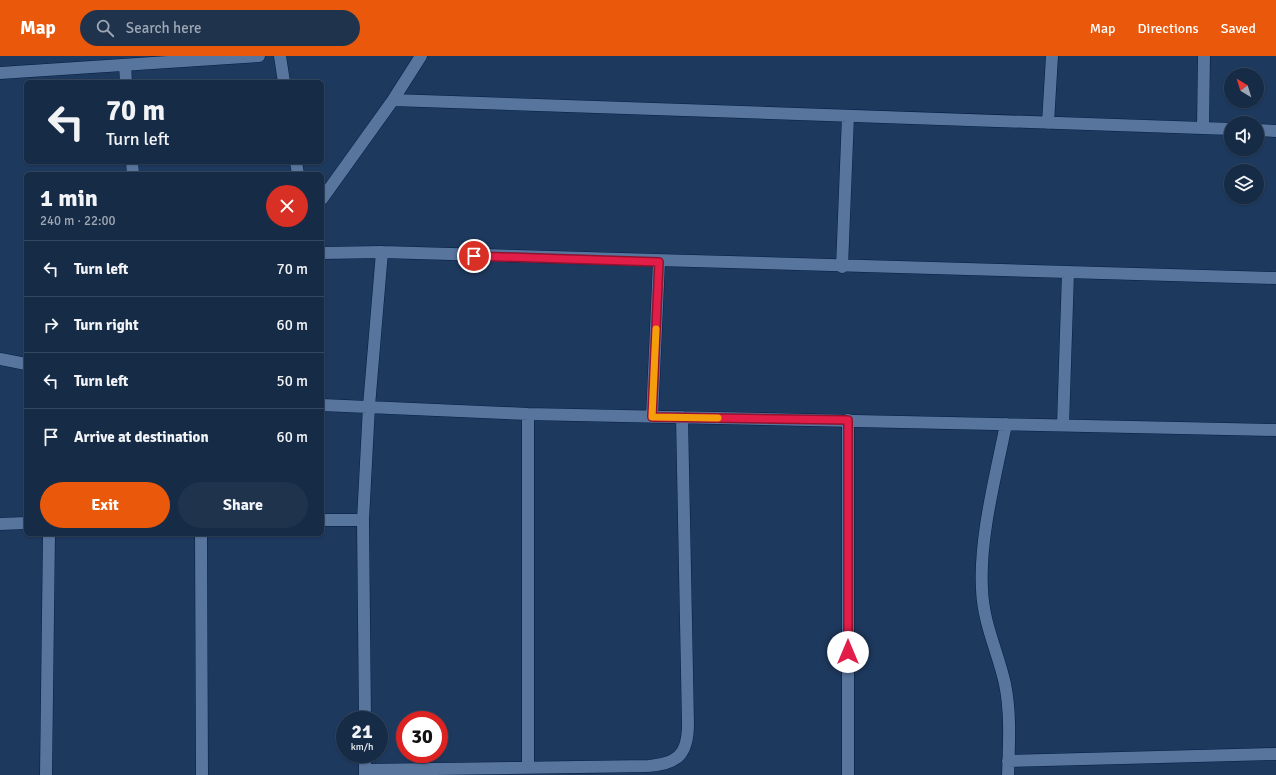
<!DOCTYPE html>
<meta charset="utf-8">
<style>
:root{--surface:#162b46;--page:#1f334d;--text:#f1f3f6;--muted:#9ea7b3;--line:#35475f;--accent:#ea580c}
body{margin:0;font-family:Signika,sans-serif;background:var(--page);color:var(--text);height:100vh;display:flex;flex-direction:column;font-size:15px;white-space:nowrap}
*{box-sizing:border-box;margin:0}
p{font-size:13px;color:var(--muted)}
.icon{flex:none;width:22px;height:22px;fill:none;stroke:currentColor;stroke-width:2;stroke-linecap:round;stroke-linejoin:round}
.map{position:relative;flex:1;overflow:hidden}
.side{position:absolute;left:24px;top:116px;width:300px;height:364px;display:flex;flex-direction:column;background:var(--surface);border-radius:6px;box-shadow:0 1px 3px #0004,0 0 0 1px var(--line)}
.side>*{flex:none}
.hud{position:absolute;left:24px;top:24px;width:300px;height:84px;border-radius:6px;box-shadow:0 1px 3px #0004,0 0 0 1px var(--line);background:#162b46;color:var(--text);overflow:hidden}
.needle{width:26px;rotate:322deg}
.controls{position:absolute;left:1224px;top:12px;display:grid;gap:8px}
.controls a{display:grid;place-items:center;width:40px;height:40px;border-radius:50%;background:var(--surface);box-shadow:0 1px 3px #0004,0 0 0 1px var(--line);font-size:20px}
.speed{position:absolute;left:336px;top:655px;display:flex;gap:8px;font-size:20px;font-weight:700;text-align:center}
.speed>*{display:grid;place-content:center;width:52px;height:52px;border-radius:50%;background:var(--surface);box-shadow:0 1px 3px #0004,0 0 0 1px var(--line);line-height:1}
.speed small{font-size:10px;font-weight:400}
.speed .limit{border:6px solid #d22;background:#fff;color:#111}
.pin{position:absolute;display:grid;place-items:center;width:34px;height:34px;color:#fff;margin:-17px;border:2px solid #fff;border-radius:50%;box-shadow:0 1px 4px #0007}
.me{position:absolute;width:44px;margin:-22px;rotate:0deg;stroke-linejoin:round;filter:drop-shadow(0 0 3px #0008)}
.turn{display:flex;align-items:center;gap:14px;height:84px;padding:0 16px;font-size:18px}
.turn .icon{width:52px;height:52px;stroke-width:2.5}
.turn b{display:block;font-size:28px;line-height:34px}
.round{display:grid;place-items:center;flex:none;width:42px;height:42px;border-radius:21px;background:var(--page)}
.summary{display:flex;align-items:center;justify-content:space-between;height:68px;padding:0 16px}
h1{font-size:24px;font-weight:700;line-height:30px}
.primary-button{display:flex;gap:8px;margin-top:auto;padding:8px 16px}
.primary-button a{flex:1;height:46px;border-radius:24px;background:var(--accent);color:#fff;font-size:16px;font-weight:700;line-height:46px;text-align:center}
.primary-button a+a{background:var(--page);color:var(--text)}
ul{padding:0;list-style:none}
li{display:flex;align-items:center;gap:12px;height:56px;padding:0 16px;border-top:1px solid var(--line)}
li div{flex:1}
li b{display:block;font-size:15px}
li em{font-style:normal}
header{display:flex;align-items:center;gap:24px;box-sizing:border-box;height:56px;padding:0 20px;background:var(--accent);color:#fff}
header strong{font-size:19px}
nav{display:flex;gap:22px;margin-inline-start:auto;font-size:14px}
.search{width:280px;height:36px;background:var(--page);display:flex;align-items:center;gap:10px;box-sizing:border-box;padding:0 14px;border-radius:22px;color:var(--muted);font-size:15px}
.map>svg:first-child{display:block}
</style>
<header>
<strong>Map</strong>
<div class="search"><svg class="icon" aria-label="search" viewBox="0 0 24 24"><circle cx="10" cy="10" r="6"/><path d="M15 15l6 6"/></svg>Search here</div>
<nav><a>Map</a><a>Directions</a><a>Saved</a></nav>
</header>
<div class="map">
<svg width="1276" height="719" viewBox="0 0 1276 719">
<rect width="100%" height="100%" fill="#1e395e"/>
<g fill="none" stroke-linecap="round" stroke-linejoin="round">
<g stroke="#051f42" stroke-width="13">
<path id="street" d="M 280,0 L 284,26
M 125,9 L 126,26
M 0,17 L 259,0
M 393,44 L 1231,73
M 1048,67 L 1052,0
M 1203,72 L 1204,0
M 1257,74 L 1276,75
M 132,106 L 133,118
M 296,106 L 298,118
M 322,143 L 393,44 L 421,0
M 322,197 L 382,196 L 1276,222
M 842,211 L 848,60
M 0,303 L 26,308
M 322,349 L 528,358 L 1276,374
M 528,358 L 528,712
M 652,361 L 659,206
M 848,364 L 848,719
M 1006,368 C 996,419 979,482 982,533 C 983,567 998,596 1005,628 C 1011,657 1009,689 1008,719
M 1063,369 L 1068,217
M 322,464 L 363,464
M 0,468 L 26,467
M 201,478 L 202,719
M 365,664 L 363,464 L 369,350 L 382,196
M 365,698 L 365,719
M 1008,705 L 1276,698
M 365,714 L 648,710 C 678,708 688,698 688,668 L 682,361
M 46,719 L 49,478"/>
</g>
<use href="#street" stroke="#58759e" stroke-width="12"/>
</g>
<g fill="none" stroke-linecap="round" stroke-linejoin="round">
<g stroke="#92132f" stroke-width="10">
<path id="route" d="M 474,200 L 659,206 L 652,361 L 848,364 L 848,596"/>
</g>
<use href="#route" stroke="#e11d48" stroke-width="7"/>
<path stroke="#f59e0b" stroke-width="7" d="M 656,273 L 652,361 L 718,362"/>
</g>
</svg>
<div class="controls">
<a><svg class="needle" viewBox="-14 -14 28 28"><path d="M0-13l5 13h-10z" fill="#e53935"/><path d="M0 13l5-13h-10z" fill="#9ea7b3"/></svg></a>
<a><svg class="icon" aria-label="sound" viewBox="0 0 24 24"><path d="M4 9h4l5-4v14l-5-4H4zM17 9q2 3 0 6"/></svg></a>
<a><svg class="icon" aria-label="layers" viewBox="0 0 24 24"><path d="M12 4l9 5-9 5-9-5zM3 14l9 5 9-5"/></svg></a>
</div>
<div class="speed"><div>21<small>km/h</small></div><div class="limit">30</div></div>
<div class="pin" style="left:474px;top:200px;background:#d93025"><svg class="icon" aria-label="arrive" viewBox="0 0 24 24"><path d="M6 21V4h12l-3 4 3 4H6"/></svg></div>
<svg class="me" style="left:848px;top:596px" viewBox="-20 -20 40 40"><circle r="19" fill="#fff"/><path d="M0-13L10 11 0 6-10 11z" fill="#e11d48"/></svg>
<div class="hud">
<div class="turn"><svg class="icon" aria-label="left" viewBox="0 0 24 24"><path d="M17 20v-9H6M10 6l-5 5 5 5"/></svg><div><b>70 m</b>Turn left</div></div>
</div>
<section class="side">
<div class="summary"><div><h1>1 min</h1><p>240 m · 22:00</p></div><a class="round" style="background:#d93025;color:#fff"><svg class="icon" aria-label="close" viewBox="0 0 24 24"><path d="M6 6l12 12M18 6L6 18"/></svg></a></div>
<ul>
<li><svg class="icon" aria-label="left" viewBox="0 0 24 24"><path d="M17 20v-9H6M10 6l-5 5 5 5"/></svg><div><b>Turn left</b></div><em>70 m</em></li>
<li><svg class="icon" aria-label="right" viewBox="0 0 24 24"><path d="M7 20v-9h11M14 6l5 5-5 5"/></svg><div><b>Turn right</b></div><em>60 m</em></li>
<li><svg class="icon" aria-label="left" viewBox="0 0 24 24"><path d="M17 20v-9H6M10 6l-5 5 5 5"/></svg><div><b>Turn left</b></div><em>50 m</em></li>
<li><svg class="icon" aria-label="arrive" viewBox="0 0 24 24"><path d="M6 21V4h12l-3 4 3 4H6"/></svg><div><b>Arrive at destination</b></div><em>60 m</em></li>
</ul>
<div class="primary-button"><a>Exit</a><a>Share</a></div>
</section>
</div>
